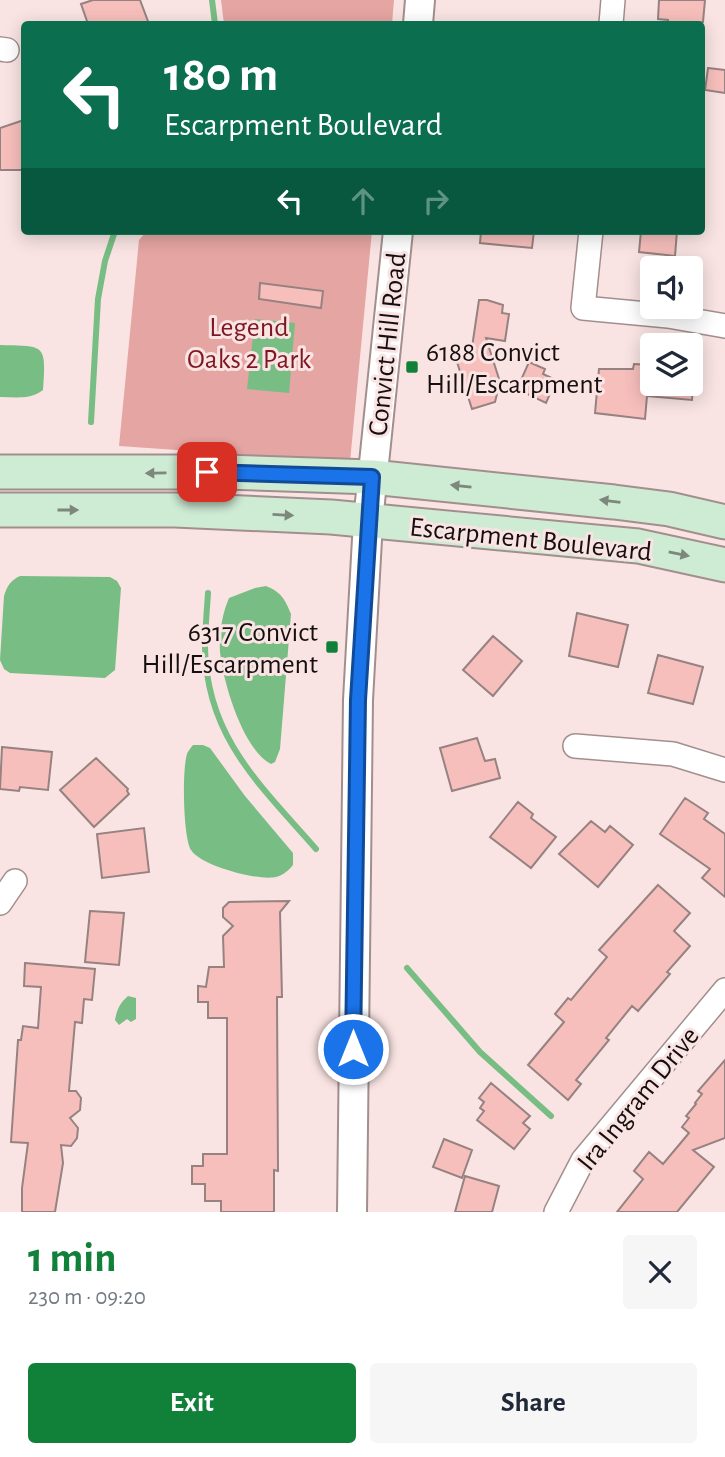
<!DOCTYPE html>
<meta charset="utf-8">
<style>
:root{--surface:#fff;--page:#f6f6f7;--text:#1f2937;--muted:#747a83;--accent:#118139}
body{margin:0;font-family:"Alegreya Sans",sans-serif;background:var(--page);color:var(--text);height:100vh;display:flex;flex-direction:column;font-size:26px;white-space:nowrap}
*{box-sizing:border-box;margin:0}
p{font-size:23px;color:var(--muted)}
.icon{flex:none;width:38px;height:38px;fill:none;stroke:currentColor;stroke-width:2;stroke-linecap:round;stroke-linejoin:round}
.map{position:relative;height:1212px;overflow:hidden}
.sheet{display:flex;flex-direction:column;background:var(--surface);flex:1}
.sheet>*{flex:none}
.top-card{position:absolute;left:21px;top:21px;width:684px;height:214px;border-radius:7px;box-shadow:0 4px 18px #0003;background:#0b6e4f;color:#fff;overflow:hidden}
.controls{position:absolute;left:640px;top:256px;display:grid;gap:14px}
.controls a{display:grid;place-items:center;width:63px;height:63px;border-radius:7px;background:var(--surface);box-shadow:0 4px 18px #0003;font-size:35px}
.pin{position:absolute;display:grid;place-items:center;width:60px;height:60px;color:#fff;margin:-30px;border-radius:14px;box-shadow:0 4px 10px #0006}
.me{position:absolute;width:77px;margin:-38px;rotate:0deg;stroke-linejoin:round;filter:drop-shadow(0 0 5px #0008)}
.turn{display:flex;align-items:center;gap:24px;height:147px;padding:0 28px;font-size:32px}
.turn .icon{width:91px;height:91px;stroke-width:2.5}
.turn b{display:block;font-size:49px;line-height:60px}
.lanes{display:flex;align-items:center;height:66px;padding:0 28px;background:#0003;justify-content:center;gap:35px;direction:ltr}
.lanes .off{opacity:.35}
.round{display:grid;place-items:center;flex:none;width:74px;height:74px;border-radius:7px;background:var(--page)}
.summary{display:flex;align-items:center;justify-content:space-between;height:119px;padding:0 28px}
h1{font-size:42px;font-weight:700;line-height:52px;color:var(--accent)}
.button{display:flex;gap:14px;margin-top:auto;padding:14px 28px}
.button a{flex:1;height:80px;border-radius:7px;background:var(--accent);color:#fff;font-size:28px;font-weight:700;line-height:80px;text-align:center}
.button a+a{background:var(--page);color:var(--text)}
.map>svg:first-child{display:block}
</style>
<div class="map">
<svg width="725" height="1212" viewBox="0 0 725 1212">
<rect width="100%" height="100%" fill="#f9e4e3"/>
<path fill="#e5a5a2" d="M 221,0 L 394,0 L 392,24 L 224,24 Z
M 147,231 L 372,231 L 350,462 L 119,446 L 139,240 Z"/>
<path fill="#78bd84" d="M 255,319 L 295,323 L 289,393 L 247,389 Z
M 0,345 C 46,346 46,344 43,390 C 31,400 15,397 0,397 Z
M 20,576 L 110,577 L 117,581 L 121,588 L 115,670 L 105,678 L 10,673 L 4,669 L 0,660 L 4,596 C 7,586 11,580 20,576 Z
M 266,586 C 281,592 285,599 291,614 L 280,749 L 275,762 L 271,764 C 243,750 223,682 220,652 C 219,634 222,614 229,598 L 255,588 Z
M 193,745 L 203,745 L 210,748 L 245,796 L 293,853 L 293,865 C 288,871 283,875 276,877 C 258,881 201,866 191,850 C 183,837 182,769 187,754 C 187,753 192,746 193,745 Z
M 128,996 L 136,998 L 136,1019 L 131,1022 L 127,1019 L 119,1025 L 115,1020 C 117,1009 120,1003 128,996 Z"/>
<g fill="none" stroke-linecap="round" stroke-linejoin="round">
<path stroke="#78bd84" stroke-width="6" d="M 212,0 L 215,24
M 91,422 L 98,299 L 105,261 L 115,231
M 208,593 C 207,610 205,629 205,647 C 206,737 261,786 316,849
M 407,968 L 480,1052 L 551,1116"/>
</g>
<path fill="#f7bfbc" stroke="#958281" stroke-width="2" d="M 93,0 L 140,0 L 149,24 L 88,24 L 81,4 Z
M 659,0 L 705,0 L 703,22 L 698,22 L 698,24 L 668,24 L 668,20 L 658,19 Z
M 708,68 L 725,70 L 725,93 L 705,90 Z
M 24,120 L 24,170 L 0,170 L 0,128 Z
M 481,231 L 534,231 L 532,248 L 480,243 Z
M 641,231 L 677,231 L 675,256 L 639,252 Z
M 260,283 L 323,291 L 321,308 L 259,299 Z
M 479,300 L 487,300 L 503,305 L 502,313 L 509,314 L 505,341 L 486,338 L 500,382 L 495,402 L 472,409 L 456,359 L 471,354 Z
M 529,362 L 545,369 L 543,374 L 556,380 L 546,403 L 517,389 Z
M 634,364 L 650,365 L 648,383 L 693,383 L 692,400 L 647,396 L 645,419 L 595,413 L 599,369 L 633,369 Z
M 577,613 L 628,625 L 618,667 L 569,656 Z
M 493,636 L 522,661 L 493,696 L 463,670 Z
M 658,655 L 703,667 L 693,704 L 648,693 Z
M 477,738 L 485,761 L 495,759 L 500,778 L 452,791 L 440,748 Z
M 2,747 L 52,752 L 48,790 L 20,787 L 19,791 L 0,789 Z
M 96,758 L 128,789 L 127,791 L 129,794 L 94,827 L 60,790 Z
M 685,798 L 708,813 L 704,819 L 725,834 L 725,897 L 702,878 L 710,869 L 660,834 Z
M 518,802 L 533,814 L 531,818 L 556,837 L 531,868 L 490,837 Z
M 591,821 L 605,832 L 610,826 L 633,845 L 598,887 L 559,854 Z
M 144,828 L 149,872 L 102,878 L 97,834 Z
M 658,885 L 690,913 L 674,931 L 690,946 L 667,972 L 670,974 L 638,1011 L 632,1006 L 606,1038 L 609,1040 L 576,1080 L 581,1084 L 568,1100 L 528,1065 L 564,1022 L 555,1014 L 568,998 L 571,1000 L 607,957 L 599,950 Z
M 289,901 L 280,912 L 282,997 L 277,997 L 278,1171 L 274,1170 L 274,1212 L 221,1212 L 221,1201 L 205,1201 L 205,1184 L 192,1184 L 192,1166 L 203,1166 L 203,1154 L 227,1154 L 227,1018 L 208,1018 L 208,1002 L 198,1002 L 198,986 L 206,987 L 209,967 L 224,967 L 223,936 L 233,926 L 223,917 L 223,908 L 229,902 Z
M 90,911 L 124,913 L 119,965 L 85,962 Z
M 25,963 L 95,969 L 92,1000 L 84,999 L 82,1023 L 75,1022 L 69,1091 L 76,1091 L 81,1098 L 80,1110 L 70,1118 L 78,1128 L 77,1138 L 71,1146 L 61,1145 L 63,1163 L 55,1212 L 22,1212 L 22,1188 L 28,1143 L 11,1142 L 18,1040 L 21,1040 L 23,1026 L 38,1028 L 41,987 L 24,986 Z
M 725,1060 L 725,1138 L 693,1150 L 714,1167 L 677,1212 L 617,1212 L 643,1179 L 634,1171 L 649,1152 L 663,1164 L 689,1133 L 682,1127 L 689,1118 L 686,1116 L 696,1104 L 695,1103 L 702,1094 L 698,1091 Z
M 491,1083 L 530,1116 L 523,1123 L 530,1129 L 514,1149 L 477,1120 L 484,1111 L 480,1108 L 484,1102 L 479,1098 Z
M 444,1139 L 472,1150 L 462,1178 L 433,1167 Z
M 465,1176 L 499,1186 L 492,1212 L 455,1212 Z"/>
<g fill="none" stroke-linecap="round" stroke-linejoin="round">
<g stroke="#a28f8d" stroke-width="26">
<path id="minor" d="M 611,24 L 613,0
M 0,49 L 7,50
M 591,231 L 583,308 L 668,316 L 725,326
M 575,746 L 673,754 L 725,770
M 0,903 L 15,881
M 556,1212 L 583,1160 L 725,990"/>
</g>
<g stroke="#a28f8d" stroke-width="32">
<path id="tertiary" d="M 418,24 L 420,0
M 352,1212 L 358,700 L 368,521 L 398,231"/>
</g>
<g stroke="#a28f8d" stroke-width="37">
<path id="secondary" d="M 0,472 L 224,472 L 372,477 L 614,502 L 669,509 L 725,522
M 0,510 L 175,510 L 331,517 L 638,546 L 725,565"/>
</g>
<use href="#minor" stroke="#fff" stroke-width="23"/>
<use href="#tertiary" stroke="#fff" stroke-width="28"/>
<use href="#secondary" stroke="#ceebd4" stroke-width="33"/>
</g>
<defs><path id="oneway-solid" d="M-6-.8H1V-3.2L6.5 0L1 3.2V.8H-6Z" transform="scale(1.75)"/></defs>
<g fill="#7b887b">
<use href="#oneway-solid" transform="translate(156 473) rotate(179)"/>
<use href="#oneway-solid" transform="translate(461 486) rotate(-174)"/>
<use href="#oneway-solid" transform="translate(610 501) rotate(-173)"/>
<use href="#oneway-solid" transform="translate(68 510)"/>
<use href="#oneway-solid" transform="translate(283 515) rotate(3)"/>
<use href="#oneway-solid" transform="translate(679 554) rotate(11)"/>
</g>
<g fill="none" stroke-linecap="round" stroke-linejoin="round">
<g stroke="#114b97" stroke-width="18">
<path id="route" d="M 207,472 L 372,477 L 358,700 L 353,1049"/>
</g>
<use href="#route" stroke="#1a73e8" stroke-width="12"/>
</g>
<g fill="#118139" stroke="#f9e4e3" stroke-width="2.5">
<rect x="405" y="360" width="14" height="14" rx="3.5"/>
<rect x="325" y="640" width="14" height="14" rx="3.5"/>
</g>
<g text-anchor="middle" stroke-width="6" stroke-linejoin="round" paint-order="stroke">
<g font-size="28" fill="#7f1720" stroke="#f9e4e3">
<text x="249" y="336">Legend<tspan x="249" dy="32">Oaks 2 Park</tspan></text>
</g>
<g font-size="28" fill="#160f0f" stroke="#f9e4e3">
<text transform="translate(386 344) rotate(-84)" y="10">Convict Hill Road</text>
<text transform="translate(531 538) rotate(6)" y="10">Escarpment Boulevard</text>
<text transform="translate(637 1098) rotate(-51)" y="10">Ira Ingram Drive</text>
</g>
<g font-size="28" fill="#160f0f" stroke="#f9e4e3" text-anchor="start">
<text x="426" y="361">6188 Convict<tspan x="426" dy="32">Hill/Escarpment</tspan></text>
<text x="318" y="641" text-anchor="end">6317 Convict<tspan x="318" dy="32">Hill/Escarpment</tspan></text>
</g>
</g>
</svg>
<div class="controls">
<a><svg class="icon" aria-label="sound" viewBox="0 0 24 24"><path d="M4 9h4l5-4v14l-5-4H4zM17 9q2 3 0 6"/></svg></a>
<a><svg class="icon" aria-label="layers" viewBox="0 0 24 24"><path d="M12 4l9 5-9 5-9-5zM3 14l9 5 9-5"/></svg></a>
</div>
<div class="pin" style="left:207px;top:472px;background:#d93025"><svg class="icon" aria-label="arrive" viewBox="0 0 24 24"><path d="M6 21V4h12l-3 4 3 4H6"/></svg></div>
<svg class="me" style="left:353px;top:1049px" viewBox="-20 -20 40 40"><circle r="17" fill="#1a73e8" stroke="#fff" stroke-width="3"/><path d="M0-11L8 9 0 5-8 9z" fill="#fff"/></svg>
<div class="top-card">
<div class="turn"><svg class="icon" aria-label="left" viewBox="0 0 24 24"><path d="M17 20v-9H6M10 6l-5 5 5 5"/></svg><div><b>180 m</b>Escarpment Boulevard</div></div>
<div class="lanes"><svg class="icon" aria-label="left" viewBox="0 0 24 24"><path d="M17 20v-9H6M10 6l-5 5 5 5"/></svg><svg class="icon off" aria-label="ahead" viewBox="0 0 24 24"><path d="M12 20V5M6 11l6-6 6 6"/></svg><svg class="icon off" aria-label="right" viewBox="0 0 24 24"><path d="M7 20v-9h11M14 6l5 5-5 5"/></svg></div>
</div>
</div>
<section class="sheet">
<div class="summary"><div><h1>1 min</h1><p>230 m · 09:20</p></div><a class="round"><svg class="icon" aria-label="close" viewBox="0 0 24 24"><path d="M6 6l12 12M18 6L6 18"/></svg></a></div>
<div class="button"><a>Exit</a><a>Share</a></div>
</section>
